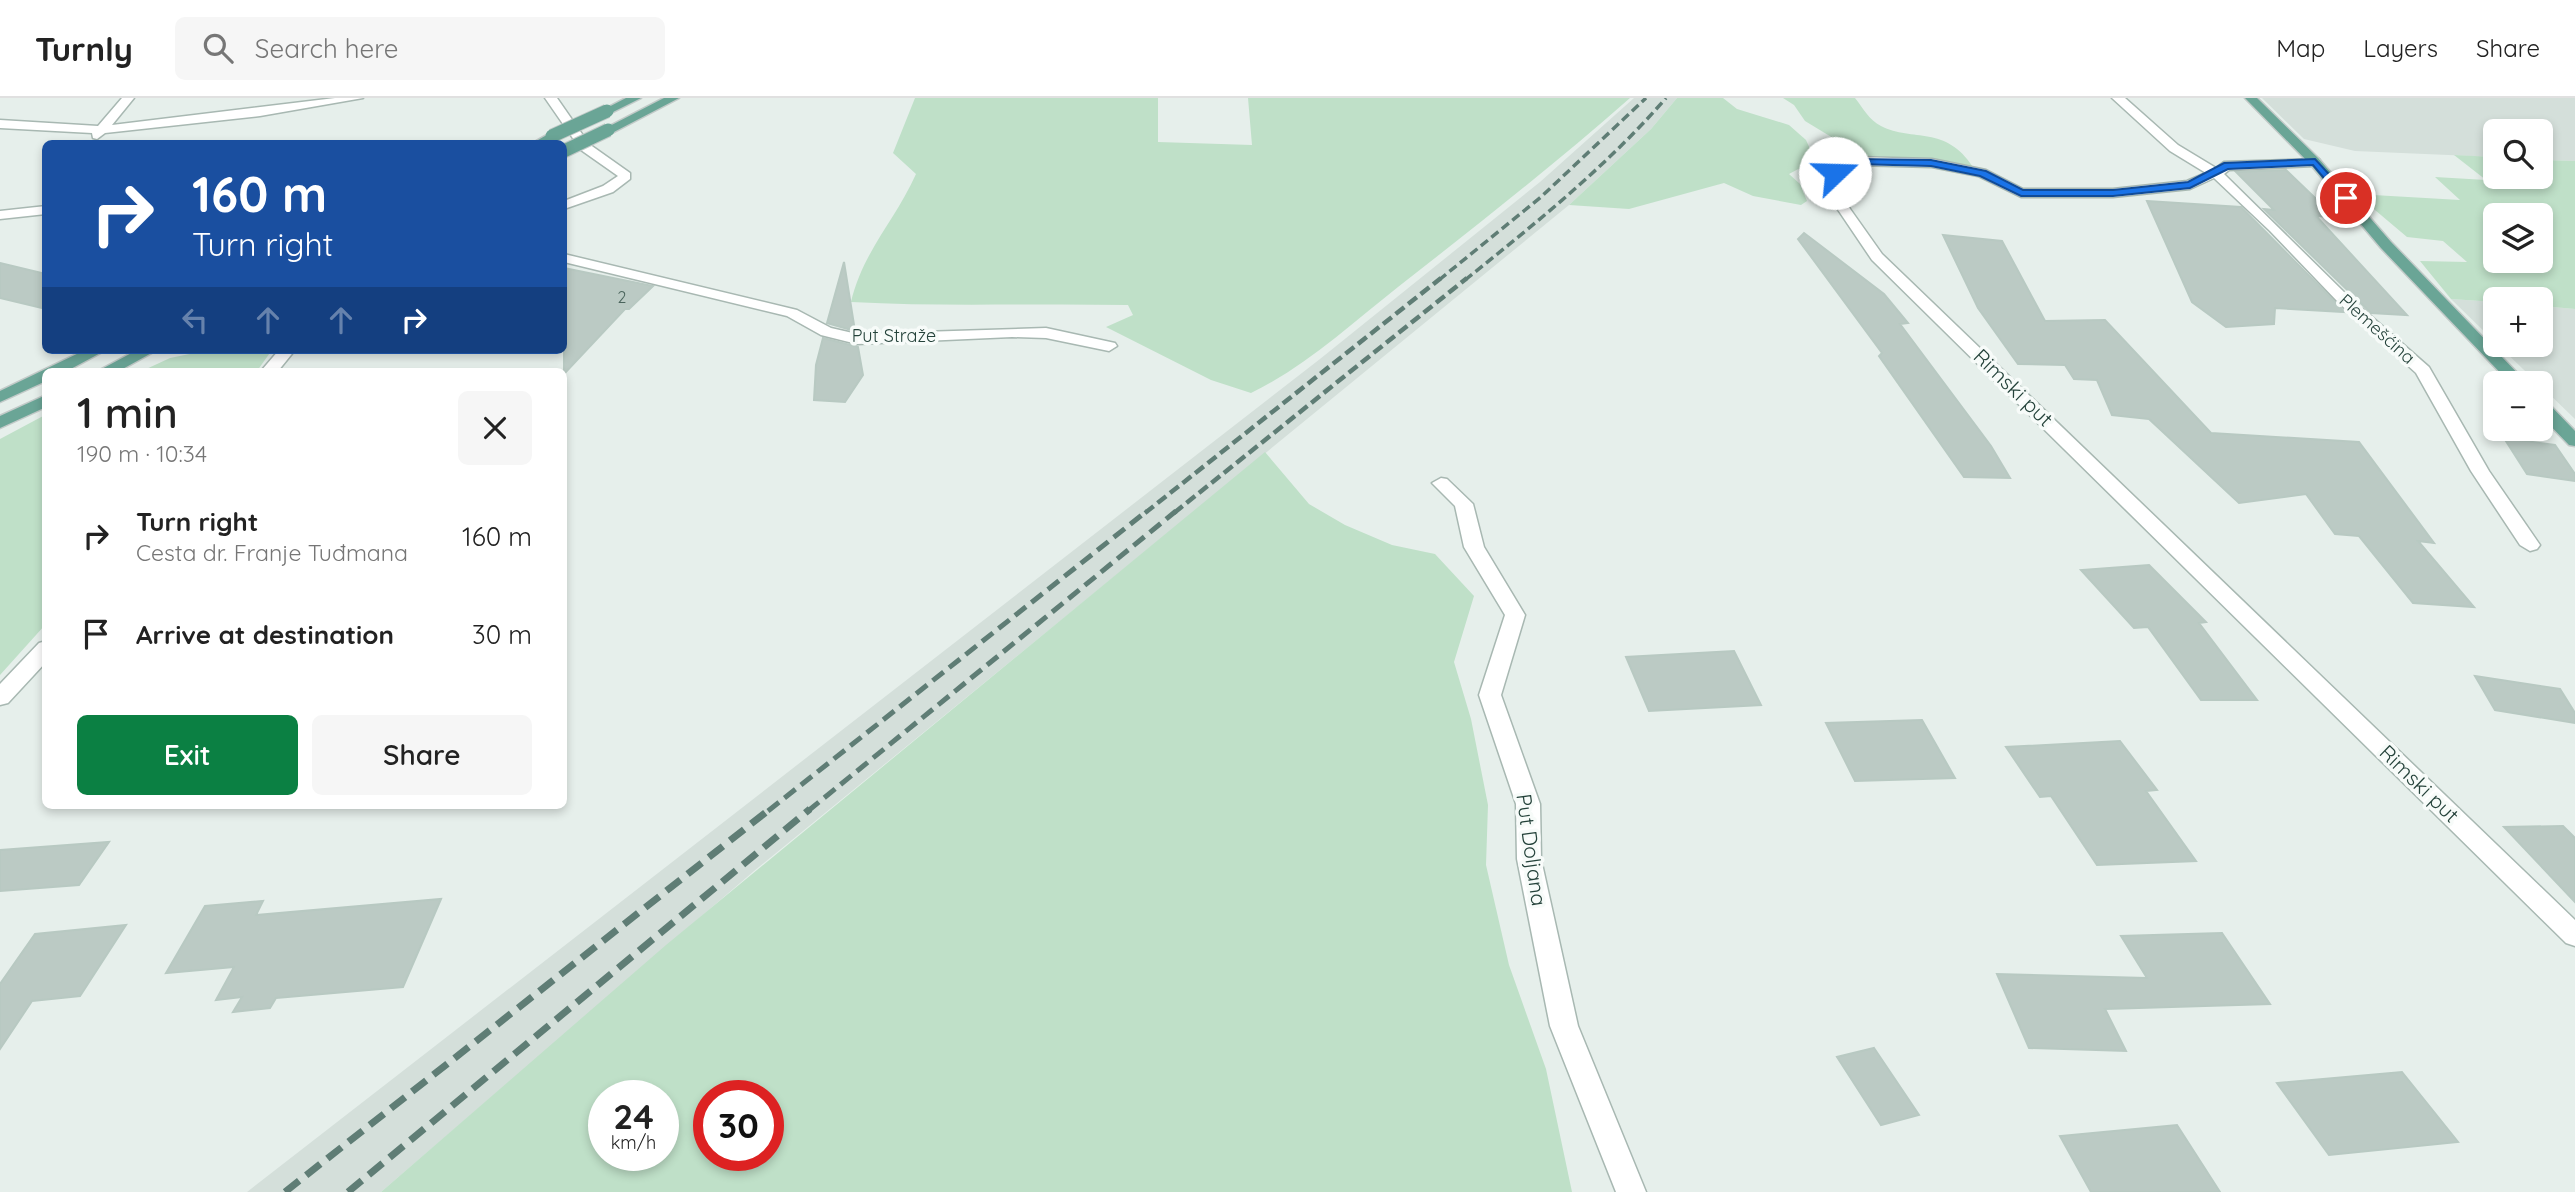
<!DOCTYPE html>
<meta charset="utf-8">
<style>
:root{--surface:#fff;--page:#f6f6f6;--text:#222;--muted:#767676;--line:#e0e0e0;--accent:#0b8043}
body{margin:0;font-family:Quicksand,sans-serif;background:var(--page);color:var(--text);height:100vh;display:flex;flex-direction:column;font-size:26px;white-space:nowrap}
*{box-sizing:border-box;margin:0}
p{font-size:23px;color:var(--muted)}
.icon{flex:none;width:38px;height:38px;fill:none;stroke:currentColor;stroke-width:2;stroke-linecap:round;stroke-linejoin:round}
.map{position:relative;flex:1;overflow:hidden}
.sheet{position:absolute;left:42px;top:270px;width:525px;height:441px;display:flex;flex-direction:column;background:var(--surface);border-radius:10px;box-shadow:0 4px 10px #0003}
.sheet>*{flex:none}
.banner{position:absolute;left:42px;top:42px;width:525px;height:214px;border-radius:10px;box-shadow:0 4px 10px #0003;background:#1a4fa0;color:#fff;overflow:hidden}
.controls{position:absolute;left:2483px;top:21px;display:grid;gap:14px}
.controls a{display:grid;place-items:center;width:70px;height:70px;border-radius:10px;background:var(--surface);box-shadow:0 4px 10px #0003;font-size:35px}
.speed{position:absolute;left:588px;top:982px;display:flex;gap:14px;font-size:35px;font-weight:700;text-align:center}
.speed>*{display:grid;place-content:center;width:91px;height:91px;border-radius:50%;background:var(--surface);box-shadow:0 4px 10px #0003;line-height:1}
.speed small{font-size:18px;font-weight:400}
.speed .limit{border:10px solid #d22;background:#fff;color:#111}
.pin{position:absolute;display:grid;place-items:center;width:60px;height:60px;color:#fff;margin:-30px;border:4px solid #fff;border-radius:50%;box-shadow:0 2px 7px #0007}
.me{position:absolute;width:77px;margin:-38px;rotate:69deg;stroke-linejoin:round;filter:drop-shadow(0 0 5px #0008)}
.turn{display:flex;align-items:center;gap:24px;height:147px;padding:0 35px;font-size:32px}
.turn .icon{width:91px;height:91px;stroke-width:2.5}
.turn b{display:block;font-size:49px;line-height:60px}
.lanes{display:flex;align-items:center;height:66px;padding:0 35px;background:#0003;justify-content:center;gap:35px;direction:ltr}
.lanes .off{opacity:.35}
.round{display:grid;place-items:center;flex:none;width:74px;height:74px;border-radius:10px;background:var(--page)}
.summary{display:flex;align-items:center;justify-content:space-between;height:119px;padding:0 35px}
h1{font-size:42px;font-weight:600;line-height:52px}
.action{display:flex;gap:14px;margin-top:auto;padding:14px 35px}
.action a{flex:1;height:80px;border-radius:10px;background:var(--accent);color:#fff;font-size:28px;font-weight:600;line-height:80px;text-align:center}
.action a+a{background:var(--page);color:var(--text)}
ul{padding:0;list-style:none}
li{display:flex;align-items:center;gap:21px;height:98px;padding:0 35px}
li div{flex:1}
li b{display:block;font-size:26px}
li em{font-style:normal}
header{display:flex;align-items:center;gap:42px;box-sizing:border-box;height:98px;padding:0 35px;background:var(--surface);border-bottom:2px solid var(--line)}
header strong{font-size:33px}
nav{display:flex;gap:38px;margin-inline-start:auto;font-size:24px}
.search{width:490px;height:63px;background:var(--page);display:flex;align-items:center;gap:18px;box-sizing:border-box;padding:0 24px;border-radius:10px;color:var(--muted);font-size:26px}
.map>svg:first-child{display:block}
</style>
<header>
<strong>Turnly</strong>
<div class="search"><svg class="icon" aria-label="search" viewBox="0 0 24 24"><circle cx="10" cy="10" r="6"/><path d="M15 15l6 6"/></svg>Search here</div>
<nav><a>Map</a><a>Layers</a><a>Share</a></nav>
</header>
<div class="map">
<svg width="2575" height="1094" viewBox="0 0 2575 1094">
<rect width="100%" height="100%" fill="#e6efeb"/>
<path fill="#d4dfda" d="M 1634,0 L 1677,0 L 1651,31 L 1569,107 L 754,773 L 381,1094 L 247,1094 L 1320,261 L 1540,84 Z
M 2262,0 L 2575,0 L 2575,63 L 2541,62 L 2541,33 L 2496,33 L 2495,59 L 2355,53 L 2304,41 Z
M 2451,201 L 2495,204 L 2495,244 Z
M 2541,208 L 2575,211 L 2575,321 L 2498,247 L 2541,247 Z"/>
<path fill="#bfe0c8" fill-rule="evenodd" d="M 915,0 L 1158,0 L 1158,44 L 1252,47 L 1248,0 L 1630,0 C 1555,66 1476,128 1398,189 C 1351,226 1305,269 1251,295 L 1211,282 L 1106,229 L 1133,217 L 1128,207 C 1035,205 943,209 851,204 C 863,153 895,123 916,76 L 893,55 Z
M 1677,0 L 1723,0 L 1737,11 L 1789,27 L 1806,42 L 1815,62 L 1789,76 L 1800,86 L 1807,103 L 1801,107 L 1753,98 L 1724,85 L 1629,111 L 1569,107 L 1651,31 Z
M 1783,0 L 1855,0 C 1863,10 1869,22 1881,28 C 1913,44 1946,27 1973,69 L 1921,60 L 1866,60 L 1805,23 L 1794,7 Z
M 2454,57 L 2495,59 L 2496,79 L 2541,79 L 2541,62 L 2575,63 L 2575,211 L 2541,208 L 2541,201 L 2496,201 L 2495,204 L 2451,201 L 2420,163 L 2467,164 L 2443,143 L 2407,139 L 2356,96 L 2460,102 L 2435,79 L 2486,82 ZM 2541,117 L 2541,163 L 2496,163 L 2496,117 Z
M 209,252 L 272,252 L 257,273 L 142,273 L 170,260 Z
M 45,317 L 45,527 L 0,577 L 0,341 Z
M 1265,354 L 1309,406 L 1345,427 L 1392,447 L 1435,456 L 1474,498 L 1454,564 L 1471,621 L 1488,707 L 1486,767 L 1509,867 L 1546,971 L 1572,1094 L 381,1094 L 666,847 ZM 604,998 L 663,998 L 663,1057 L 604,1057 ZM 709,998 L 768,998 L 768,1057 L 709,1057 Z"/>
<path fill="#bbcac4" stroke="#b8c9c2" stroke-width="2" d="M 2286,72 L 2335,119 L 2316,118 L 2407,217 L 2371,215 L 2264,111 L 2274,112 L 2236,74 Z
M 2147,103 L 2241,109 L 2345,214 L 2275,210 L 2274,226 L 2226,229 L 2192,204 Z
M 1804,135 L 1884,196 L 1908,225 L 1900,226 L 1991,348 L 2010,380 L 1964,379 L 1879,258 L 1882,255 L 1798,141 Z
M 1943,137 L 2002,143 L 2045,223 L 2105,222 L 2211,335 L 2359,344 L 2434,445 L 2418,443 L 2474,509 L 2413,505 L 2359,438 L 2335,436 L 2306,396 L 2239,405 L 2149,321 L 2112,317 L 2097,282 L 2074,281 L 2065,267 L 2018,266 L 1978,210 Z
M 844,164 L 855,233 L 827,225 Z
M 0,165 L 46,176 L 46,211 L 0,200 Z
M 564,170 L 653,188 L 629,211 L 625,211 L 564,276 Z
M 823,240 L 858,249 L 863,277 L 845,304 L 814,302 L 816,267 Z
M 2504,340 L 2555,347 L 2575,376 L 2575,383 L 2527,376 Z
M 2149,467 L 2206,524 L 2199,525 L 2257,602 L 2201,602 L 2148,529 L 2134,530 L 2081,472 Z
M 1734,553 L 1761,607 L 1649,613 L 1626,559 Z
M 2475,578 L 2560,591 L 2575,615 L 2575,625 L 2495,612 Z
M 1922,622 L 1955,680 L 1855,683 L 1826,625 Z
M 2120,643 L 2157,692 L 2146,693 L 2196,763 L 2097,767 L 2051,698 L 2040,699 L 2006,649 Z
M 2563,728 L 2575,740 L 2575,804 L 2504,729 Z
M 109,744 L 79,787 L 0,793 L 0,752 Z
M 441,801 L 403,889 L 276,900 L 270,910 L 233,914 L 242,899 L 216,902 L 234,869 L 166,875 L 205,808 L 263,803 L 256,817 Z
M 126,827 L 80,898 L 32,903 L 0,951 L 0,886 L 35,836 Z
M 2222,835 L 2270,906 L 2105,911 L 2126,953 L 2029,950 L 1997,876 L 2147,880 L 2121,838 Z
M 1874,950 L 1919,1017 L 1881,1027 L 1837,959 Z
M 2402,974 L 2458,1044 L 2329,1057 L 2277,985 Z
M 2177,1027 L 2220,1094 L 2091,1094 L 2060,1038 Z"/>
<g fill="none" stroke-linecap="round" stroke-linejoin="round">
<g stroke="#a8b8b2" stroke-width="3">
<path id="minor" d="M 122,0 L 134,0 L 112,27 L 335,0 L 363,0 L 260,18 L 105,35 L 97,41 L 93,40 L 92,35 L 0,30 L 0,22 L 98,28 Z
M 545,0 L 557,0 L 589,46 L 630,75 L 630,81 L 613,94 L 564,111 L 564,103 L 603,88 L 618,78 L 581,52 Z
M 2112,0 L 2125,0 L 2178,47 L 2216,70 L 2224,64 L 2319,61 L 2321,64 L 2315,68 L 2229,72 L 2224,76 L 2349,199 L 2429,269 L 2489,373 L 2540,447 L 2537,451 L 2530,453 L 2520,447 L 2471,373 L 2416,275 L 2339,205 L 2270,133 L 2214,80 L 2190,91 L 2113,99 L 2021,99 L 1978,78 L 1932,69 L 1855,67 L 1845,69 L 1836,91 L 1882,156 L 2575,822 L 2575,848 L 2566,845 L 1872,162 L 1824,91 L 1836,64 L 1854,59 L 1932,61 L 1986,72 L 2023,91 L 2113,91 L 2187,83 L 2206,75 L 2170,53 Z
M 46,108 L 46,116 L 0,121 L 0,113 Z
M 564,156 L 797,212 L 831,230 L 857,236 L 1046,230 L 1115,245 L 1117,248 L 1109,253 L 1046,240 L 1012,239 L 857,246 L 821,237 L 787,218 L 564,164 Z
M 279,252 L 295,252 L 278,273 L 261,273 Z
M 1441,380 L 1447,381 L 1473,406 L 1484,449 L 1525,517 L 1501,597 L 1540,706 L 1541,761 L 1578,928 L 1646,1094 L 1616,1094 L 1550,928 L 1517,761 L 1516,706 L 1479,597 L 1505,517 L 1464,449 L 1455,408 L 1432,385 Z
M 46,543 L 46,564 L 8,605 L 0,607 L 0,586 L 39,545 Z"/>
</g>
<g stroke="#c2cac8" stroke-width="3">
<path id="major" d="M 626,0 L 641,0 L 611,15 L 601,13 Z
M 664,0 L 679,0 L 612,35 L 602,32 Z
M 2245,0 L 2257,0 L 2319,61 L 2391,144 L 2527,285 L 2510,285 L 2381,150 L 2311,67 Z
M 552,34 L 556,35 L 556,41 L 547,46 L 531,46 Z
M 85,252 L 106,252 L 67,273 L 46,273 L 46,283 L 0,304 L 0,293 Z
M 137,252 L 157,252 L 119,273 L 98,273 Z
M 46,297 L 46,309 L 0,330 L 0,318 Z
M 2541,303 L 2547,304 L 2575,333 L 2575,348 L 2569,347 L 2541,318 Z"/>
</g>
<use href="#minor" fill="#fff" fill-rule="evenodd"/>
<use href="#major" fill="#6aa596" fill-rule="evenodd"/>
<path stroke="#5f7d75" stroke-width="3.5" stroke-dasharray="9 4.5" stroke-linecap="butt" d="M 1439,182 L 1541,99 L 1646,0
M 1465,182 C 1536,125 1606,69 1666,0"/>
<path stroke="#5f7d75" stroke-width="4.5" stroke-dasharray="11 5" stroke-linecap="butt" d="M 1145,415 L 1441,180
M 1174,415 L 1467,180"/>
<path stroke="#5f7d75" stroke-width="5" stroke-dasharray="14 7" stroke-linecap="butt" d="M 768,713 L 1147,413
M 808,713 L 1176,413"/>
<path stroke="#5f7d75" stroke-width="7" stroke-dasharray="18 9" stroke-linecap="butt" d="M 285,1094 L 770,711
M 348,1094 L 810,711"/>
<g stroke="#c2cac8" stroke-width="15" stroke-linecap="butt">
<path id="major-bridge" d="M 552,38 L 607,13
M 564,53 L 608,32"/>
</g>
<use href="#major-bridge" stroke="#6aa596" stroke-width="13"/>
</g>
<path fill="#1a73e8" stroke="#114b97" stroke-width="2" d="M 1854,61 L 1931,62 L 1986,73 L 2023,92 L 2113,92 L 2188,84 L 2224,65 L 2315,61 L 2351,100 L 2343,103 L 2313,67 L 2228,71 L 2190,90 L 2113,98 L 2021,98 L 1980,78 L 1931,68 L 1855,66 L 1843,69 L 1838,77 L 1830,75 L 1837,65 Z"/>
<g text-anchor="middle" stroke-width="7" stroke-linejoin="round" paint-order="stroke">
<g font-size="16" fill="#4a645c">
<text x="622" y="205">2</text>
</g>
<g font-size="18" fill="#24423a" stroke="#f7fbf9">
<text transform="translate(2377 231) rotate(42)" y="6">Plemešćina</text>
<text x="894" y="244">Put Straže</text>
</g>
<g font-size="21" fill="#24423a" stroke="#f7fbf9">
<text transform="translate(2013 290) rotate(44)" y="7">Rimski put</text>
<text transform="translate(2419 686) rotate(44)" y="7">Rimski put</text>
<text transform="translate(1531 752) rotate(82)" y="7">Put Doljana</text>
</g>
</g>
</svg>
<div class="controls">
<a><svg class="icon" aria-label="search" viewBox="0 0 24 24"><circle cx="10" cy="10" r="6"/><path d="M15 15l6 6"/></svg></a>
<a><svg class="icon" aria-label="layers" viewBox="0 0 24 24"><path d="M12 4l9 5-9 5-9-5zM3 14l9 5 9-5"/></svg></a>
<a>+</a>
<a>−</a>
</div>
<div class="speed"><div>24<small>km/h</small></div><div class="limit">30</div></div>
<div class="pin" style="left:2346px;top:100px;background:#d93025"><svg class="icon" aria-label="arrive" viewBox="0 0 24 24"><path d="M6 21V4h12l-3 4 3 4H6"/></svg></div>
<svg class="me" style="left:1835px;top:75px" viewBox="-20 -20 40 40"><circle r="19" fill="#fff"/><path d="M0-13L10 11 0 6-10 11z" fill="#1a73e8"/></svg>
<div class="banner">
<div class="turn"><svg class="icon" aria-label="right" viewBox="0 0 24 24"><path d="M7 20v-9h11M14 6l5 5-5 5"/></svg><div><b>160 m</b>Turn right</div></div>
<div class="lanes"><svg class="icon off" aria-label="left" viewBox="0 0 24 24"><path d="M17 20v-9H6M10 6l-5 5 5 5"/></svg><svg class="icon off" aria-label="ahead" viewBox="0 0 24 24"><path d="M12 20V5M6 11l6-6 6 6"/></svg><svg class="icon off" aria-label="ahead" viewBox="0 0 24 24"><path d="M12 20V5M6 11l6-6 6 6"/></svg><svg class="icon" aria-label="right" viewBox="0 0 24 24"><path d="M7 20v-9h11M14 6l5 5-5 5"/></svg></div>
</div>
<section class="sheet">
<div class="summary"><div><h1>1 min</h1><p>190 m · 10:34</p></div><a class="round"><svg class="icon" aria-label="close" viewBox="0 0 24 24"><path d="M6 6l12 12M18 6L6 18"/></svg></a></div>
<ul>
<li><svg class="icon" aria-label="right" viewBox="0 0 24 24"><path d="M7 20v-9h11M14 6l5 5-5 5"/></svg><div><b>Turn right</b><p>Cesta dr. Franje Tuđmana</p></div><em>160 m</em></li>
<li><svg class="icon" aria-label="arrive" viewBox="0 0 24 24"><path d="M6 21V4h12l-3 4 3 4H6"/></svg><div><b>Arrive at destination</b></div><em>30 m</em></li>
</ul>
<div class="action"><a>Exit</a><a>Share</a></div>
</section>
</div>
